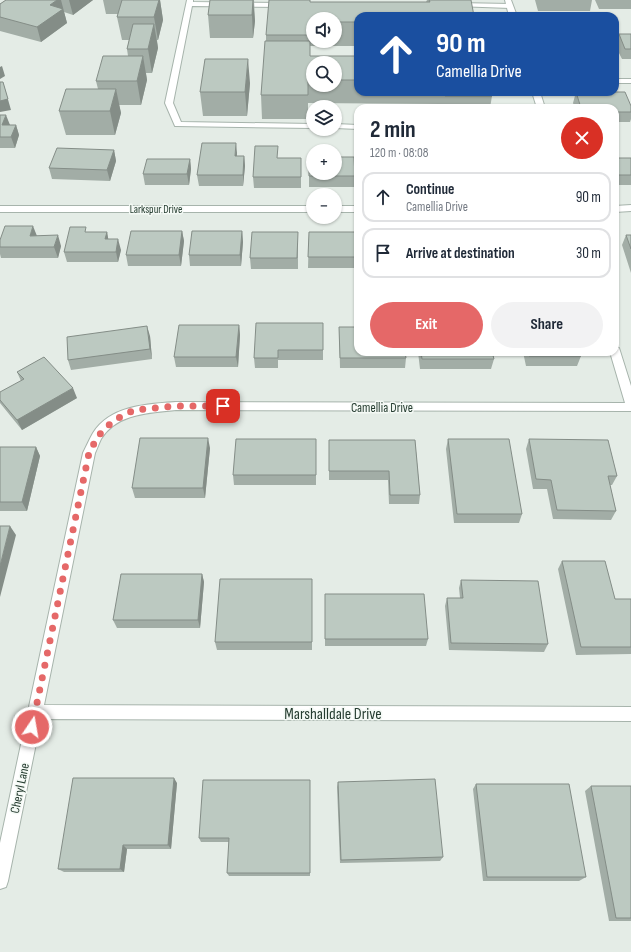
<!DOCTYPE html>
<meta charset="utf-8">
<style>
:root{--surface:#fff;--page:#f2f2f3;--text:#1f2937;--muted:#747a83;--line:#e0e1e3;--accent:#e56868}
body{margin:0;font-family:"Sofia Sans Condensed",sans-serif;background:var(--page);color:var(--text);height:100vh;display:flex;flex-direction:column;font-size:15px;white-space:nowrap}
*{box-sizing:border-box;margin:0}
p{font-size:13px;color:var(--muted)}
.icon{flex:none;width:22px;height:22px;fill:none;stroke:currentColor;stroke-width:2;stroke-linecap:round;stroke-linejoin:round}
.map{position:relative;flex:1;overflow:hidden}
.sheet{position:absolute;left:354px;top:104px;width:265px;height:252px;display:flex;flex-direction:column;background:var(--surface);border-radius:12px;box-shadow:0 1px 3px #0004}
.sheet>*{flex:none}
.top-card{position:absolute;left:354px;top:12px;width:265px;height:84px;border-radius:12px;box-shadow:0 1px 3px #0004;background:#1a4fa0;color:#fff;overflow:hidden}
.fabs{position:absolute;left:306px;top:12px;display:grid;gap:8px}
.fabs a{display:grid;place-items:center;width:36px;height:36px;border-radius:50%;background:var(--surface);box-shadow:0 1px 3px #0004;font-size:20px}
.pin{position:absolute;display:grid;place-items:center;width:34px;height:34px;color:#fff;margin:-17px;border-radius:8px;box-shadow:0 2px 6px #0006}
.me{position:absolute;width:44px;margin:-22px;rotate:12deg;stroke-linejoin:round;filter:drop-shadow(0 0 3px #0008)}
.turn{display:flex;align-items:center;gap:14px;height:84px;padding:0 16px;font-size:18px}
.turn .icon{width:52px;height:52px;stroke-width:2.5}
.turn b{display:block;font-size:28px;line-height:34px}
.round{display:grid;place-items:center;flex:none;width:42px;height:42px;border-radius:21px;background:var(--page)}
.summary{display:flex;align-items:center;justify-content:space-between;height:68px;padding:0 16px}
h1{font-size:24px;font-weight:700;line-height:30px}
.cta{display:flex;gap:8px;margin-top:auto;padding:8px 16px}
.cta a{flex:1;height:46px;border-radius:24px;background:var(--accent);color:#fff;font-size:16px;font-weight:700;line-height:46px;text-align:center}
.cta a+a{background:var(--page);color:var(--text)}
ul{padding:0;list-style:none}
li{display:flex;align-items:center;gap:12px;height:50px;margin:0 8px 6px;padding:0 8px;border:2px solid var(--line);border-radius:12px}
li div{flex:1}
li b{display:block;font-size:15px}
li em{font-style:normal}
.map>svg:first-child{display:block}
</style>
<div class="map">
<svg width="631" height="952" viewBox="0 0 631 952">
<rect width="100%" height="100%" fill="#e4ece6"/>
<g fill="none" stroke-linecap="round" stroke-linejoin="round">
<g stroke="#a7b4ac" stroke-width="2">
<path id="lane" d="M 187,0 L 193,0 L 193,2 L 284,3 L 287,5 L 284,7 L 192,6 L 173,103 L 181,122 L 313,124 L 313,128 L 175,126 L 165,103 Z
M 457,3 L 510,4 L 513,6 L 510,8 L 455,6 L 454,5 Z
M 335,124 L 358,125 L 358,129 L 335,128 Z"/>
</g>
<g stroke="#a7b4ac" stroke-width="2">
<path id="street" d="M 505,0 L 511,0 L 517,16 L 509,16 Z
M 615,79 L 631,79 L 631,83 L 615,83 Z
M 532,92 L 540,92 L 545,108 L 537,108 Z
M 631,205 L 631,211 L 615,212 L 615,206 Z
M 0,206 L 313,206 L 313,212 L 0,212 Z
M 335,206 L 358,206 L 358,212 L 335,212 Z
M 615,347 L 619,348 L 620,351 L 631,386 L 631,411 L 176,410 C 149,413 117,413 101,439 C 99,443 97,449 95,453 L 44,705 L 631,707 L 631,721 L 41,719 L 8,881 L 6,887 L 0,889 L 0,843 L 83,453 C 86,447 89,440 93,433 C 110,406 146,404 176,402 L 625,403 L 610,352 L 615,352 Z"/>
</g>
<use href="#lane" fill="#fff" fill-rule="evenodd"/>
<use href="#street" fill="#fff" fill-rule="evenodd"/>
</g>
<path fill="#a2ada6" fill-rule="evenodd" d="M 6,0 L 93,0 L 73,15 L 64,12 L 67,23 L 41,42 L 0,31 L 0,4 Z
M 103,0 L 160,0 L 163,20 L 158,40 L 157,40 L 158,48 L 152,73 L 146,73 L 147,80 L 141,105 L 119,105 L 121,113 L 115,135 L 66,135 L 59,111 L 98,89 L 96,81 L 128,56 L 127,49 L 129,40 L 122,40 L 117,17 L 118,14 L 106,14 Z
M 210,0 L 254,0 L 255,21 L 253,38 L 210,38 L 208,15 Z
M 427,0 L 471,0 L 358,16 L 358,46 L 310,46 L 310,56 L 358,56 L 358,92 L 491,92 L 492,96 L 490,108 L 440,108 L 439,104 L 308,103 L 308,119 L 262,119 L 261,95 L 266,41 L 266,35 L 310,2 L 426,2 ZM 313,19 L 335,19 L 335,41 L 313,41 ZM 313,63 L 335,63 L 335,85 L 313,85 Z
M 535,0 L 592,0 L 590,11 L 538,11 Z
M 595,0 L 631,0 L 631,9 L 599,9 Z
M 619,34 L 631,34 L 631,59 L 622,59 L 615,45 Z
M 250,83 L 247,116 L 203,116 L 200,92 Z
M 576,92 L 631,106 L 631,119 L 630,122 L 615,122 L 615,108 L 575,108 L 573,103 Z
M 0,115 L 10,125 L 16,125 L 19,135 L 15,148 L 0,148 Z
M 114,150 L 116,161 L 110,181 L 52,179 L 49,168 Z
M 237,153 L 237,156 L 244,156 L 245,166 L 243,186 L 199,186 L 197,175 Z
M 309,157 L 355,176 L 355,187 L 309,187 Z
M 278,158 L 301,169 L 301,188 L 254,188 L 253,177 Z
M 615,158 L 631,158 L 631,185 L 615,185 Z
M 190,159 L 191,169 L 189,185 L 145,185 L 143,174 Z
M 182,231 L 184,241 L 181,266 L 128,266 L 126,255 Z
M 242,231 L 243,242 L 241,266 L 190,266 L 189,255 Z
M 87,232 L 107,232 L 108,239 L 121,250 L 118,262 L 67,262 L 64,252 Z
M 309,232 L 358,232 L 358,268 L 308,268 Z
M 626,235 L 631,235 L 631,273 L 622,245 Z
M 37,236 L 61,246 L 58,258 L 1,258 L 0,254 L 0,240 Z
M 298,243 L 298,269 L 251,269 L 250,258 Z
M 323,323 L 323,360 L 278,360 L 278,368 L 255,368 L 254,358 Z
M 239,325 L 240,335 L 238,367 L 176,367 L 174,357 Z
M 339,327 L 406,358 L 405,368 L 340,368 Z
M 150,336 L 152,359 L 71,370 L 68,360 Z
M 418,352 L 492,352 L 494,359 L 491,369 L 420,369 Z
M 523,352 L 580,352 L 581,356 L 577,366 L 526,366 Z
M 17,372 L 77,398 L 22,430 L 0,403 L 0,400 L 21,381 Z
M 316,439 L 316,485 L 234,485 L 233,475 Z
M 448,439 L 522,514 L 519,523 L 454,523 L 446,449 Z
M 529,439 L 617,476 L 612,485 L 610,485 L 616,511 L 611,520 L 553,519 L 547,489 L 533,489 L 526,449 Z
M 329,440 L 415,440 L 420,495 L 419,504 L 389,504 L 388,480 L 329,480 Z
M 0,447 L 36,447 L 40,456 L 27,511 L 0,511 Z
M 210,448 L 205,498 L 135,498 L 132,488 Z
M 562,561 L 615,599 L 631,599 L 631,654 L 576,655 L 558,569 Z
M 202,574 L 204,582 L 200,628 L 117,628 L 113,620 Z
M 312,579 L 312,650 L 217,650 L 215,642 Z
M 461,580 L 548,644 L 544,652 L 449,650 L 445,606 L 447,598 L 460,598 L 459,588 Z
M 325,594 L 428,639 L 426,646 L 325,646 Z
M 310,780 L 310,876 L 229,876 L 227,873 L 229,842 L 201,842 L 199,838 Z
M 338,782 L 443,857 L 440,861 L 340,863 L 337,787 Z
M 177,783 L 171,849 L 127,849 L 124,872 L 64,872 L 58,869 Z
M 476,784 L 586,877 L 579,881 L 483,881 L 473,789 Z
M 591,786 L 631,786 L 631,921 L 609,921 L 585,791 Z"/>
<path fill="#848d87" d="M 57,0 L 61,0 L 67,23 L 41,42 L 37,27 L 50,5 Z
M 69,0 L 93,0 L 73,15 Z
M 159,0 L 160,0 L 163,20 L 158,40 L 154,17 Z
M 253,0 L 255,21 L 253,38 L 252,15 Z
M 154,24 L 158,48 L 152,73 L 148,49 Z
M 143,56 L 147,80 L 141,105 L 137,81 Z
M 248,59 L 250,83 L 247,116 L 245,92 Z
M 2,66 L 5,76 L 0,79 L 0,67 Z
M 3,82 L 11,110 L 0,112 L 0,101 Z
M 116,89 L 121,113 L 115,135 L 110,111 Z
M 6,115 L 10,125 L 2,125 Z
M 16,125 L 19,135 L 15,148 L 11,137 Z
M 236,143 L 237,153 L 236,166 L 235,156 Z
M 114,150 L 116,161 L 110,181 L 107,170 Z
M 244,156 L 245,166 L 243,186 L 243,175 Z
M 190,159 L 191,169 L 189,185 L 187,174 Z
M 33,226 L 37,236 L 30,236 Z
M 182,231 L 184,241 L 181,266 L 179,255 Z
M 242,231 L 243,242 L 241,266 L 240,255 Z
M 107,232 L 109,243 L 105,239 Z
M 58,235 L 61,246 L 58,258 L 54,247 Z
M 118,239 L 121,250 L 118,262 L 116,252 Z
M 239,325 L 240,335 L 238,367 L 236,357 Z
M 147,326 L 150,336 L 152,359 L 150,349 Z
M 73,388 L 77,398 L 22,430 L 17,420 Z
M 208,438 L 210,448 L 205,498 L 203,488 Z
M 36,447 L 40,456 L 27,511 L 22,502 Z
M 10,526 L 16,535 L 0,597 L 0,566 Z
M 202,574 L 204,582 L 200,628 L 198,620 Z
M 174,778 L 177,783 L 171,849 L 168,845 Z
M 123,845 L 127,849 L 124,872 L 120,869 Z"/>
<path fill="#bcc9c1" stroke="#848d87" d="M 6,0 L 57,0 L 50,5 L 63,9 L 37,27 L 0,17 L 0,4 Z
M 122,0 L 159,0 L 154,17 L 117,17 Z
M 210,0 L 253,0 L 252,15 L 208,15 Z
M 269,0 L 310,0 L 310,2 L 430,2 L 429,0 L 471,0 L 474,16 L 358,16 L 358,22 L 335,22 L 335,19 L 313,19 L 313,22 L 310,22 L 310,35 L 266,35 Z
M 133,24 L 154,24 L 148,49 L 127,49 Z
M 619,34 L 631,34 L 631,49 L 625,49 Z
M 265,41 L 310,41 L 310,56 L 358,56 L 358,80 L 335,80 L 335,63 L 313,63 L 313,79 L 308,79 L 308,95 L 261,95 Z
M 103,56 L 143,56 L 137,81 L 96,81 Z
M 205,59 L 248,59 L 245,92 L 200,92 Z
M 0,82 L 3,82 L 8,99 L 0,101 Z
M 66,89 L 116,89 L 110,111 L 59,111 Z
M 445,92 L 491,92 L 492,96 L 445,96 Z
M 576,92 L 625,92 L 631,106 L 631,112 L 615,112 L 615,108 L 581,108 Z
M 0,115 L 6,115 L 2,125 L 16,125 L 11,137 L 0,137 Z
M 202,143 L 236,143 L 235,156 L 244,156 L 243,175 L 197,175 Z
M 255,146 L 278,146 L 277,158 L 301,158 L 301,177 L 253,177 Z
M 57,148 L 114,150 L 107,170 L 49,168 Z
M 309,157 L 313,157 L 313,173 L 335,173 L 335,157 L 354,157 L 355,176 L 309,176 Z
M 615,158 L 631,158 L 631,175 L 615,175 Z
M 147,159 L 190,159 L 187,174 L 143,174 Z
M 5,226 L 33,226 L 30,236 L 58,235 L 54,247 L 0,247 L 0,240 Z
M 70,227 L 86,227 L 85,232 L 107,232 L 105,239 L 118,239 L 116,252 L 64,252 Z
M 131,231 L 182,231 L 179,255 L 126,255 Z
M 192,231 L 242,231 L 240,255 L 189,255 Z
M 252,232 L 298,232 L 297,258 L 250,258 Z
M 309,232 L 358,232 L 358,257 L 308,257 Z
M 626,235 L 631,235 L 631,249 Z
M 256,323 L 323,323 L 323,350 L 278,350 L 278,358 L 254,358 Z
M 179,325 L 239,325 L 236,357 L 174,357 Z
M 147,326 L 150,349 L 68,360 L 67,337 Z
M 339,327 L 358,327 L 358,352 L 405,352 L 406,358 L 340,358 Z
M 421,352 L 492,352 L 494,359 L 422,359 Z
M 528,352 L 580,352 L 581,356 L 529,356 Z
M 44,357 L 73,388 L 17,420 L 0,400 L 0,392 L 24,379 L 17,372 Z
M 140,438 L 208,438 L 203,488 L 132,488 Z
M 236,439 L 316,439 L 316,475 L 233,475 Z
M 448,439 L 509,439 L 522,514 L 457,514 Z
M 529,439 L 608,440 L 617,476 L 608,476 L 616,511 L 557,510 L 551,480 L 536,479 Z
M 329,440 L 415,440 L 420,495 L 390,495 L 389,471 L 329,471 Z
M 0,447 L 36,447 L 22,502 L 0,502 Z
M 0,526 L 10,526 L 0,566 Z
M 562,561 L 605,561 L 615,599 L 631,599 L 631,647 L 581,647 Z
M 121,574 L 202,574 L 198,620 L 113,620 Z
M 220,579 L 312,579 L 312,642 L 215,642 Z
M 461,580 L 538,581 L 548,644 L 451,643 L 447,598 L 463,598 Z
M 325,594 L 424,594 L 428,639 L 325,639 Z
M 73,778 L 174,778 L 168,845 L 123,845 L 120,869 L 58,869 Z
M 435,779 L 443,857 L 341,860 L 338,782 Z
M 203,780 L 310,780 L 310,873 L 227,873 L 229,838 L 199,838 Z
M 476,784 L 569,784 L 586,877 L 487,877 Z
M 591,786 L 631,786 L 631,918 L 616,918 Z"/>
<g fill="none" stroke-linecap="round" stroke-linejoin="round">
<path stroke="#e56868" stroke-width="7" stroke-dasharray="0 12.6" d="M 32,727 L 89,453 L 98,436 L 113,421 L 134,410 L 176,406 L 223,406"/>
</g>
<g text-anchor="middle" stroke-width="3" stroke-linejoin="round" paint-order="stroke">
<g font-size="11" fill="#253c30" stroke="#f4f9f5">
<text x="156" y="213">Larkspur Drive</text>
</g>
<g font-size="13" fill="#253c30" stroke="#f4f9f5">
<text x="382" y="412">Camellia Drive</text>
<text transform="translate(19 788) rotate(-78)" y="5">Cheryl Lane</text>
</g>
<g font-size="16" fill="#253c30" stroke="#f4f9f5">
<text x="333" y="719">Marshalldale Drive</text>
</g>
</g>
</svg>
<div class="fabs">
<a><svg class="icon" aria-label="sound" viewBox="0 0 24 24"><path d="M4 9h4l5-4v14l-5-4H4zM17 9q2 3 0 6"/></svg></a>
<a><svg class="icon" aria-label="search" viewBox="0 0 24 24"><circle cx="10" cy="10" r="6"/><path d="M15 15l6 6"/></svg></a>
<a><svg class="icon" aria-label="layers" viewBox="0 0 24 24"><path d="M12 4l9 5-9 5-9-5zM3 14l9 5 9-5"/></svg></a>
<a>+</a>
<a>−</a>
</div>
<div class="pin" style="left:223px;top:406px;background:#d93025"><svg class="icon" aria-label="arrive" viewBox="0 0 24 24"><path d="M6 21V4h12l-3 4 3 4H6"/></svg></div>
<svg class="me" style="left:32px;top:727px" viewBox="-20 -20 40 40"><circle r="17" fill="#e56868" stroke="#fff" stroke-width="3"/><path d="M0-11L8 9 0 5-8 9z" fill="#fff"/></svg>
<div class="top-card">
<div class="turn"><svg class="icon" aria-label="ahead" viewBox="0 0 24 24"><path d="M12 20V5M6 11l6-6 6 6"/></svg><div><b>90 m</b>Camellia Drive</div></div>
</div>
<section class="sheet">
<div class="summary"><div><h1>2 min</h1><p>120 m · 08:08</p></div><a class="round" style="background:#d93025;color:#fff"><svg class="icon" aria-label="close" viewBox="0 0 24 24"><path d="M6 6l12 12M18 6L6 18"/></svg></a></div>
<ul>
<li><svg class="icon" aria-label="ahead" viewBox="0 0 24 24"><path d="M12 20V5M6 11l6-6 6 6"/></svg><div><b>Continue</b><p>Camellia Drive</p></div><em>90 m</em></li>
<li><svg class="icon" aria-label="arrive" viewBox="0 0 24 24"><path d="M6 21V4h12l-3 4 3 4H6"/></svg><div><b>Arrive at destination</b></div><em>30 m</em></li>
</ul>
<div class="cta"><a>Exit</a><a>Share</a></div>
</section>
</div>
